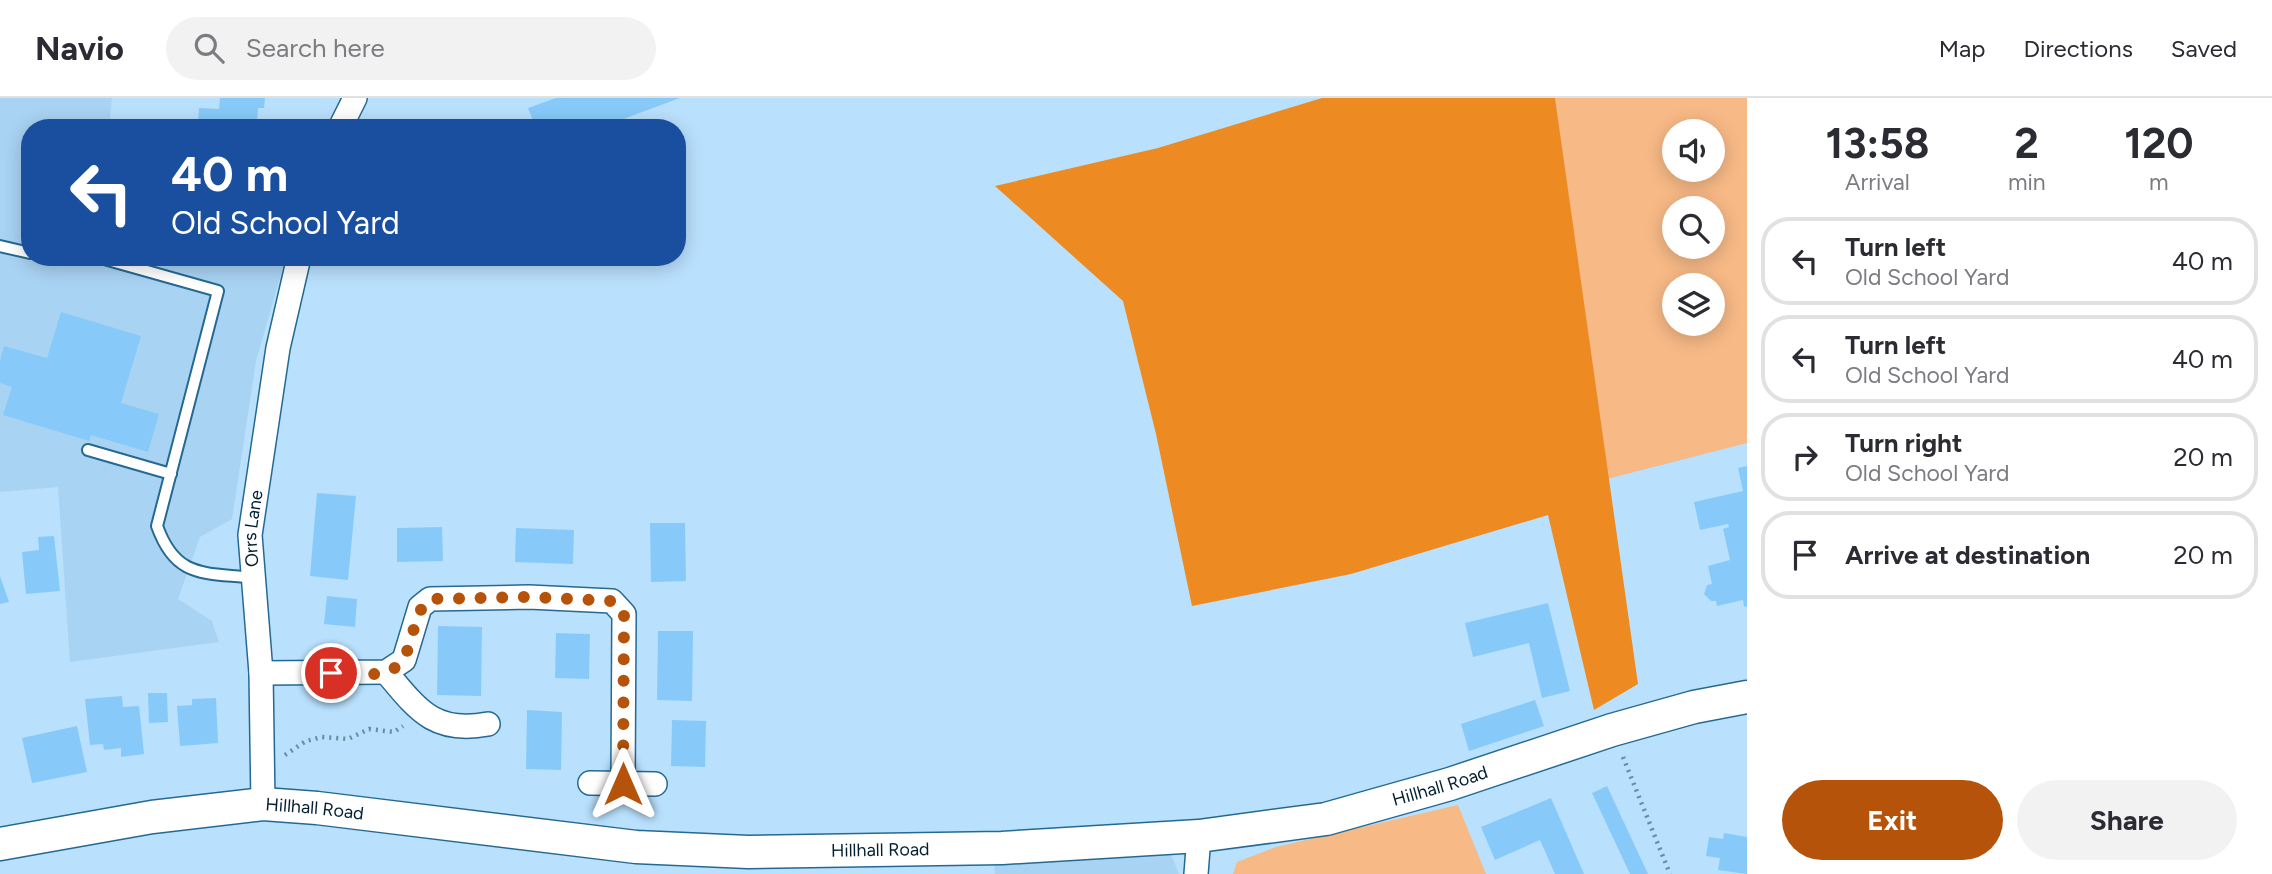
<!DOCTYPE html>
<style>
:root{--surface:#fff;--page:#f2f2f3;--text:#2b2b33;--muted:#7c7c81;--line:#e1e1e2;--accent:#b45309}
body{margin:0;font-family:Figtree,sans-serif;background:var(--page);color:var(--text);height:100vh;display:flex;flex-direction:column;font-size:26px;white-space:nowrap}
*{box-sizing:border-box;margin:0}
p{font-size:23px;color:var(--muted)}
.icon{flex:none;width:38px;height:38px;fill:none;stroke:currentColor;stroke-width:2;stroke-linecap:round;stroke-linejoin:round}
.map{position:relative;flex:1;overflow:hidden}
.sheet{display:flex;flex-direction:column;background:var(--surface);width:525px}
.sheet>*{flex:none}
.guide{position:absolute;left:21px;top:21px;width:665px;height:147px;border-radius:28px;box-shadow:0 4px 18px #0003;background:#1a4fa0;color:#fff;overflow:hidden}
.fabs{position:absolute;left:1662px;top:21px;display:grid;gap:14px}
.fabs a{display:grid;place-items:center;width:63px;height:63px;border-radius:50%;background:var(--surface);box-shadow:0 4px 18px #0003;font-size:35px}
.pin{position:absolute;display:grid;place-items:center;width:60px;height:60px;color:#fff;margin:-30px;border:4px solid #fff;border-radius:50%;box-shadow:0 2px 7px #0007}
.me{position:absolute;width:77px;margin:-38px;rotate:0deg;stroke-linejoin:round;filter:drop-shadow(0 0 5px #0008)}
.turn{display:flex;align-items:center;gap:24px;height:147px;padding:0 35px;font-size:32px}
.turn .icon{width:91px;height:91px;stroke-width:2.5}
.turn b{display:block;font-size:49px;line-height:60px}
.eta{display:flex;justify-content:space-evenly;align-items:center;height:119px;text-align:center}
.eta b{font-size:42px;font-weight:700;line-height:49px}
.action{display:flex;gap:14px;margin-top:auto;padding:14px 35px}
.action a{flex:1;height:80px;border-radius:42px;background:var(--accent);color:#fff;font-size:28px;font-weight:700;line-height:80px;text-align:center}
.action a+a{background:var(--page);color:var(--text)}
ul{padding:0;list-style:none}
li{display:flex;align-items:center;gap:21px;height:88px;margin:0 14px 10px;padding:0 21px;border:4px solid var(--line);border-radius:28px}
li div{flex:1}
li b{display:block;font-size:26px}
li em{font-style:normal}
header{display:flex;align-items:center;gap:42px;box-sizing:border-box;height:98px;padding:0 35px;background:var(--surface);border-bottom:2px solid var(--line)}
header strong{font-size:33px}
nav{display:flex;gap:38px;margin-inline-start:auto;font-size:24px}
.search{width:490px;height:63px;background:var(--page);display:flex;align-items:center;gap:18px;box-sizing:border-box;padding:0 24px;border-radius:38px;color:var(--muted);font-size:26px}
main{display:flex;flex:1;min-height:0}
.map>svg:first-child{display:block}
</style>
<header>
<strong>Navio</strong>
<div class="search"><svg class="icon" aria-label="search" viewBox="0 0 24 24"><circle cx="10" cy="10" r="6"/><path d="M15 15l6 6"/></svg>Search here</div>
<nav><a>Map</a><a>Directions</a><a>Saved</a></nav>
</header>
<main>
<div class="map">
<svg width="1747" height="776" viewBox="0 0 1747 776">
<rect width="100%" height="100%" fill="#b9e0fd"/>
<path fill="#a9d3f3" d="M 0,0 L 112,0 L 109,30 L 30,30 L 30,159 L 286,159 L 256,263 L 232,421 L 200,439 L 178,501 L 212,523 L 219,544 L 70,564 L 58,389 L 0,394 Z
M 1169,752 L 1179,776 L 995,776 L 994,762 Z"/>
<path fill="#f7b986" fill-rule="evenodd" d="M 1555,0 L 1747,0 L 1747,345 L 1607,381 ZM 1675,33 L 1713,33 L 1713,72 L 1675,72 ZM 1675,110 L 1713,110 L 1713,149 L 1675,149 ZM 1675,187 L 1713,187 L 1713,226 L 1675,226 Z
M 1458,707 L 1486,776 L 1233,776 L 1237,764 L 1276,749 Z"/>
<path fill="#ed8a21" d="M 1322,0 L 1555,0 L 1638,586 L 1594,612 L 1548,417 L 1351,476 L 1192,508 L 1156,336 L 1123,203 L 995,88 L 1158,50 Z"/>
<path fill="#87cafa" d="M 220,0 L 265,0 L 264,10 L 258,10 L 257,25 L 272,26 L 272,30 L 198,30 L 199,10 L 219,11 Z
M 556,0 L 680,0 L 599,30 L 587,30 L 584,21 L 561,30 L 536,30 L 528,10 Z
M 61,214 L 141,238 L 121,305 L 159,316 L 148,354 L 91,337 L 89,343 L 3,317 L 12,289 L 0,285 L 0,262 L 4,248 L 47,260 Z
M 1747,368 L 1747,508 L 1744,509 L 1743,502 L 1717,508 L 1716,503 L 1711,503 L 1704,496 L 1707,487 L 1712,486 L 1708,468 L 1730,462 L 1723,431 L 1729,429 L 1728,426 L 1700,432 L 1694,404 L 1743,393 L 1738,370 Z
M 317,395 L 356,398 L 348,482 L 310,478 Z
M 650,425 L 685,425 L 686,483 L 651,484 Z
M 442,429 L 443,463 L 397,464 L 397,430 Z
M 516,430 L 574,432 L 573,466 L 515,464 Z
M 54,438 L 60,493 L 26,496 L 22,454 L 39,452 L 38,439 Z
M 0,478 L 9,504 L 0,506 Z
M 327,498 L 357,501 L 355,529 L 324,526 Z
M 1548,505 L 1570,593 L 1542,600 L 1529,545 L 1473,559 L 1465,525 Z
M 438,528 L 482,529 L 481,598 L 437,597 Z
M 658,533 L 693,533 L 692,603 L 657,602 Z
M 556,535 L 590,536 L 589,581 L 555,580 Z
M 148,595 L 167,595 L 168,624 L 149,625 Z
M 122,598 L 123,609 L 139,608 L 144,656 L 121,659 L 121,650 L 104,652 L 103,646 L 90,647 L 85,601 Z
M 216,600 L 218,645 L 180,648 L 177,608 L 192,607 L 192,601 Z
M 1535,602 L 1544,628 L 1469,653 L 1461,626 Z
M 527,612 L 562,614 L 561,672 L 526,671 Z
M 672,622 L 706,623 L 705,669 L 671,668 Z
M 77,628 L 87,674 L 32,685 L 22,640 Z
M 1607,688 L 1648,776 L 1630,776 L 1592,695 Z
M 1551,700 L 1584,776 L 1555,776 L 1540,742 L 1495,762 L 1481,729 Z
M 1724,735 L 1747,739 L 1747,776 L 1718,772 L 1720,760 L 1706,758 L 1709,739 L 1723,741 Z"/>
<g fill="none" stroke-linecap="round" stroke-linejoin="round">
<g stroke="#256993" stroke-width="14">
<path id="lane" d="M 0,148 L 30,155
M 97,159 L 218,193 L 157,428 C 176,481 204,474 253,480
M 88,352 L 171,376"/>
</g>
<g stroke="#256993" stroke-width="26">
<g id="street">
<path d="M 340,30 L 355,0"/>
<path d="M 386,574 C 418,612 434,636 488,626"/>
<path d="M 261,575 L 386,574 L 404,562 L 420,509 L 430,501 L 529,499 L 612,503 L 624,516 L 623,686"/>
<path d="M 590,685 L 655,686"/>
<path id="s1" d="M 263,706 L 261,575 L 250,437 L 278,250 L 299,159"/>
<path d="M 1196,776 L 1199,738"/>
</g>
</g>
<g stroke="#256993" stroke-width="35">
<g id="secondary">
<path id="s2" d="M 0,746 L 152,719 L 263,706 L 317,710 L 636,749 L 748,754 L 1002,750 L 1199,738 L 1326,721 L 1450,686 L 1612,632 L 1694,609 L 1747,599"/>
</g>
</g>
<path stroke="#698ba3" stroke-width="4.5" stroke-dasharray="2 5" stroke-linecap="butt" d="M 285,657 L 306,643 L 322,639 L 348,641 L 369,631 L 394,634 L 403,628
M 1623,659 L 1670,776"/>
<use href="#lane" stroke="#fff" stroke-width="10"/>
<use href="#street" stroke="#fff" stroke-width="23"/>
<use href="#secondary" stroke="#fff" stroke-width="32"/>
</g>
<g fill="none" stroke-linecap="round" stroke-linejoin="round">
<path stroke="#b45309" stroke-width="12" stroke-dasharray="0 21.6" d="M 331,575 C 347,574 372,579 387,574 C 418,562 407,519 430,501 L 529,499 L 612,503 L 624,516 L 623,686"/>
</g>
<g text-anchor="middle" stroke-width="7" stroke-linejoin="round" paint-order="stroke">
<g font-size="18" fill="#031f31" stroke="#b9e0fd">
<text dy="6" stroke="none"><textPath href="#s1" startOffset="276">Orrs Lane</textPath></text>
<text dy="6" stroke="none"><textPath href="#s2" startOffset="1452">Hillhall Road</textPath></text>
<text dy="6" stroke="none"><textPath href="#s2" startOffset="318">Hillhall Road</textPath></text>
<text dy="6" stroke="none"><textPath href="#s2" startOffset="886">Hillhall Road</textPath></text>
</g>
</g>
</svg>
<div class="fabs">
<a><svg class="icon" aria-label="sound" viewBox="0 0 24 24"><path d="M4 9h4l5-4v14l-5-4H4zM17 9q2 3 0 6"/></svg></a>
<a><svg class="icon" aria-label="search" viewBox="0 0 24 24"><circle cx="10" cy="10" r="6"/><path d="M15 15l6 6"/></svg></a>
<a><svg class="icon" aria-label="layers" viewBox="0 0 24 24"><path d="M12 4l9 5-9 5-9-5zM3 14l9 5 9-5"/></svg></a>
</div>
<div class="pin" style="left:331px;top:575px;background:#d93025"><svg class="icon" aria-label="arrive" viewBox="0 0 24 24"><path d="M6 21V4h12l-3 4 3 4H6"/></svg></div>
<svg class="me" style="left:623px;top:686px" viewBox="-20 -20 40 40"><path d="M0-17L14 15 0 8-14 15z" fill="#b45309" stroke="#fff" stroke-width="4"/></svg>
<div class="guide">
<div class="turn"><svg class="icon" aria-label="left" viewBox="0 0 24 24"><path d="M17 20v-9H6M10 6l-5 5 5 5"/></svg><div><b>40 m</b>Old School Yard</div></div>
</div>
</div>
<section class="sheet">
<div class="eta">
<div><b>13:58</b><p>Arrival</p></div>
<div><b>2</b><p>min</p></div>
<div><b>120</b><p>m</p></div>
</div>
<ul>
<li><svg class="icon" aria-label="left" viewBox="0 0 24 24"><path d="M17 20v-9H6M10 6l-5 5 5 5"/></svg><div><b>Turn left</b><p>Old School Yard</p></div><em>40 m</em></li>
<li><svg class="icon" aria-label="left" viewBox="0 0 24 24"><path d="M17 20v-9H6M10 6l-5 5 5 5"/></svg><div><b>Turn left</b><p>Old School Yard</p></div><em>40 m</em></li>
<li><svg class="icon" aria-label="right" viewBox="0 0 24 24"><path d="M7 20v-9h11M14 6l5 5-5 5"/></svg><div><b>Turn right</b><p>Old School Yard</p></div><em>20 m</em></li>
<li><svg class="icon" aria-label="arrive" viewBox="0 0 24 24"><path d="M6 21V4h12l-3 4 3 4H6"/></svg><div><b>Arrive at destination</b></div><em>20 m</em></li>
</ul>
<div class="action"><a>Exit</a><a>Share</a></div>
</section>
</main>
